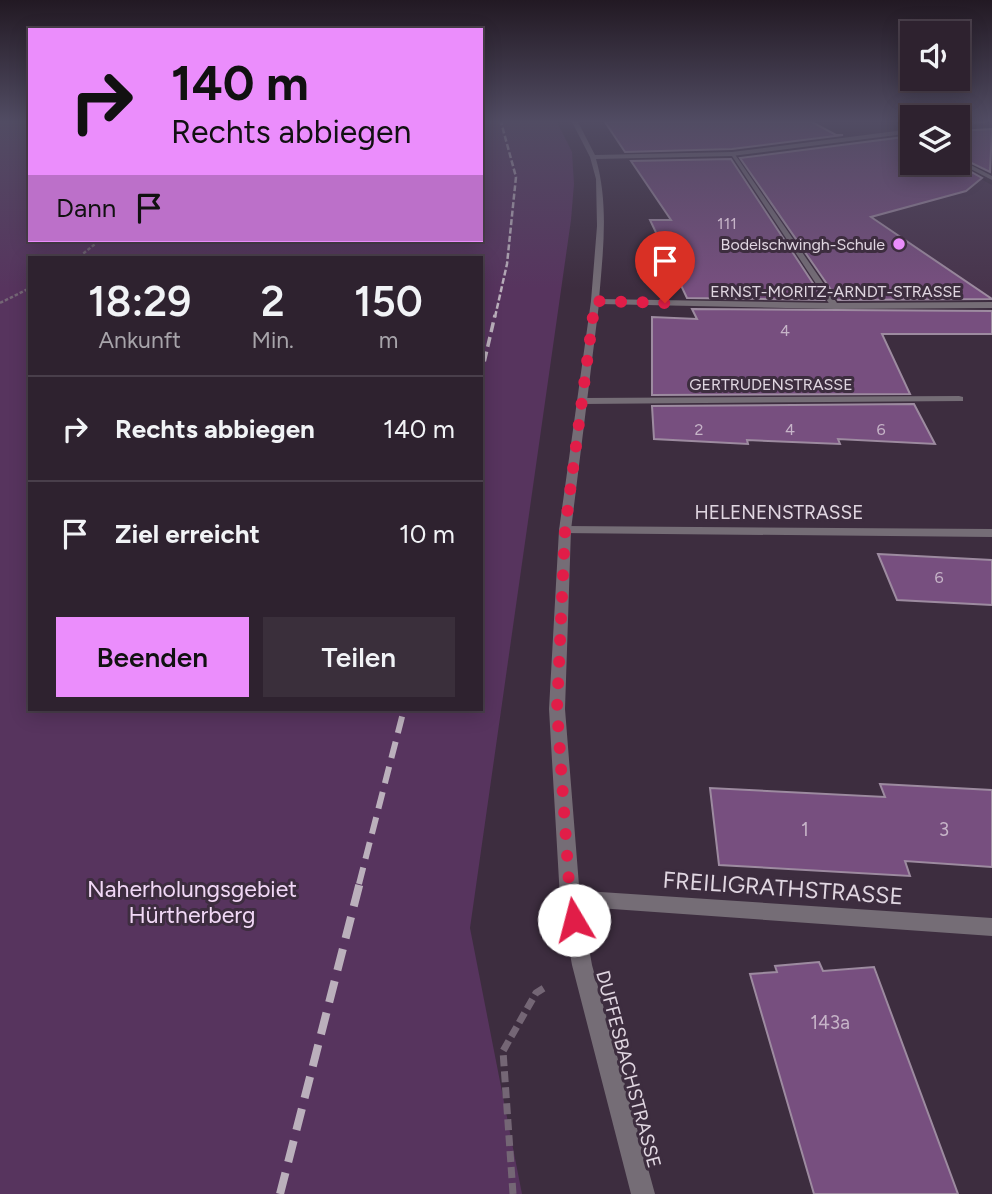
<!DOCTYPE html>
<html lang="de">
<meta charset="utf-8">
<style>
:root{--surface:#2e222f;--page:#3a2f3b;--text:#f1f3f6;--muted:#a7a4aa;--line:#493f4b;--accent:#eb8dfc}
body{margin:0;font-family:Figtree,sans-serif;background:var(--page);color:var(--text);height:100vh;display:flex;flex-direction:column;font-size:26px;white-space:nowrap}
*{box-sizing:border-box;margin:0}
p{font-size:23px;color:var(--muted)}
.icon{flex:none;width:38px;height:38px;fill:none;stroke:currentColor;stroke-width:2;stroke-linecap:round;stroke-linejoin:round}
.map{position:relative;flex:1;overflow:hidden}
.side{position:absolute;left:28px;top:256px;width:455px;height:455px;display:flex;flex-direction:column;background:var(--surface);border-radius:0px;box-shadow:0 4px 18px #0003,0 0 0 2px var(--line)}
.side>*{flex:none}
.banner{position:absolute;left:28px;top:28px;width:455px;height:214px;border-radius:0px;box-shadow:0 4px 18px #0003,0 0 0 2px var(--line);background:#eb8dfc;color:#111;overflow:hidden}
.controls{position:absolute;left:900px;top:21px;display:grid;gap:14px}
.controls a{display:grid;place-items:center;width:70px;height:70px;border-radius:0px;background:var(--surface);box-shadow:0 4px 18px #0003,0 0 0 2px var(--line);font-size:35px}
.pin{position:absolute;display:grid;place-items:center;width:60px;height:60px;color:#fff;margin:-72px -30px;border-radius:50% 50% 50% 0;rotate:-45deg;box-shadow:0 0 7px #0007}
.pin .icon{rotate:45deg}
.me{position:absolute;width:77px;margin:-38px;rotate:352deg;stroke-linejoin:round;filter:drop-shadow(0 0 5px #0008)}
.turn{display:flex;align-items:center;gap:24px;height:147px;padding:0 28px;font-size:32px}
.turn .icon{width:91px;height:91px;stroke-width:2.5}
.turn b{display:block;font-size:49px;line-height:60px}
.then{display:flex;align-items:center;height:66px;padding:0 28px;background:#0003;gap:14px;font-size:26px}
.eta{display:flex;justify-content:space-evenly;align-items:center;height:119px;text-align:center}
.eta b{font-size:42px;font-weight:600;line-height:49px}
.primary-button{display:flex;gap:14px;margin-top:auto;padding:14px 28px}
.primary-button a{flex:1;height:80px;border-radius:0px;background:var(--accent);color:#111;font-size:28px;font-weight:600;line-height:80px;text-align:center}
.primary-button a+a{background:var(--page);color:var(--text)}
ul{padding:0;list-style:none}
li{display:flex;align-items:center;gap:21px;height:105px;padding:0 28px;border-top:2px solid var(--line)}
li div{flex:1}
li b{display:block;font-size:26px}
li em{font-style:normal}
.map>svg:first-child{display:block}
</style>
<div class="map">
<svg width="992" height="1194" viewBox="0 0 992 1194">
<rect width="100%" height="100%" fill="#3d2d3f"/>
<path fill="#48344c" d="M 912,163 L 960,168 L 992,185 L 992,300 L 845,301 L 766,188 Z"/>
<path fill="#57345e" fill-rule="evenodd" d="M 0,122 L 30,122 L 30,240 L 481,240 L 481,122 L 557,122 L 572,152 L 574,184 L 571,220 L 470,928 L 522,1194 L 0,1194 ZM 481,257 L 481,709 L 30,709 L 30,257 Z"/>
<path fill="#774f7f" stroke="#9d8ba0" stroke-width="2" d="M 605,122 L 812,122 L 836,135 L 843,135 L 732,149 L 625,152 Z
M 992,129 L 990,172 L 957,156 L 957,131 Z
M 912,136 L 912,163 L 955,163 L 982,178 L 966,191 L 871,217 L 992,299 L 838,300 L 740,158 Z
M 731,159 L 824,300 L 687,298 L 650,220 L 671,220 L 631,161 Z
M 692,309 L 992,311 L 992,334 L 882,334 L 910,394 L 652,395 L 652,317 L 697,319 Z
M 914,404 L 935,444 L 838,439 L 840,444 L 747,440 L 748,444 L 654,439 L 652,406 Z
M 878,554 L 992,560 L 992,605 L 897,600 Z
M 880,784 L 992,790 L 992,867 L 905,861 L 910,876 L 719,865 L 710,788 L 885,797 Z
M 819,962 L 823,971 L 874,967 L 958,1194 L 814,1194 L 750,974 L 777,972 L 775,966 Z"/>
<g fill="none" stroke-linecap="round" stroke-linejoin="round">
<path stroke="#746675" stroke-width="2.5" stroke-dasharray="3.5 2" stroke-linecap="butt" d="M 79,257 L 100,240
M 0,303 L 30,288"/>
<path stroke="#746675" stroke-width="7" stroke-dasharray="11 5" stroke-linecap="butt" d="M 513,1194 L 503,1051 L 536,993 L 547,986"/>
<path fill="#756d76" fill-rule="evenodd" d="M 730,153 L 734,153 L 839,306 L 838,308 L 832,308 Z
M 959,396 L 963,397 L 963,401 L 582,404 L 577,401 L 582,398 Z
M 565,526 L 992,529 L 992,537 L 560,533 L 559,530 L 560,527 Z
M 570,890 L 992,918 L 992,936 L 570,906 L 563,904 L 560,898 L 563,892 Z"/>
<path fill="#756d76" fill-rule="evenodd" d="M 572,122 L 578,122 L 595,155 L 732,152 L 912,129 L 912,133 L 732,156 L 596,159 C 609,204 603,252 599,299 L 835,303 L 992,302 L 992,308 L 835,309 L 599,304 L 571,530 L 565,709 L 580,898 L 592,965 L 655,1194 L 631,1194 L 572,965 L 560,898 L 549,709 L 559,530 L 591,301 L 597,226 L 596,179 L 590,157 Z
M 972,122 L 988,122 L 957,127 L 957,123 Z
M 957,158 L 992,176 L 992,180 L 957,162 Z"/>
<path stroke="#bbb0bc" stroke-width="2.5" stroke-dasharray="6 2.5" stroke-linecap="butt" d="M 495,317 L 507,264 L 516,177 L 501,122"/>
<path stroke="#bbb0bc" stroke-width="3.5" stroke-dasharray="10 5" stroke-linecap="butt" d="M 481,376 L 495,315"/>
<path stroke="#bbb0bc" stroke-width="6" stroke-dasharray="17 9" stroke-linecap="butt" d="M 359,884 L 404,709"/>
<path stroke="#bbb0bc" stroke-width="8" stroke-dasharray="22 11" stroke-linecap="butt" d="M 280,1194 L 360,882"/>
</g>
<linearGradient id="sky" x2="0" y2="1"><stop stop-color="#221923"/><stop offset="0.42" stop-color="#514c63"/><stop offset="1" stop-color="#514c63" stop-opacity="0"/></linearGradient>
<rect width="992" height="289" fill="url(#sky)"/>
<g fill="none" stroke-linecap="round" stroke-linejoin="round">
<path stroke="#e11d48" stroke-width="12" stroke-dasharray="0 21.6" d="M 574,920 L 570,898 L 557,709 L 565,530 L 595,301 L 665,303"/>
</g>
<circle fill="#eb8dfc" stroke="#3d2d3f" stroke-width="2.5" cx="899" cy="244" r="7"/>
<g text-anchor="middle" stroke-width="6" stroke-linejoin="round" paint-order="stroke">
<g font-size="16" fill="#c6b4c8">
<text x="727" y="229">111</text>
<text x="785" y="336">4</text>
<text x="699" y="435">2</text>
<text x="790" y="435">4</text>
<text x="881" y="435">6</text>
<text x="939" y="583">6</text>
</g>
<g font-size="16" fill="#e0d6e1" stroke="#3d2d3f" text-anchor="end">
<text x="885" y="250">Bodelschwingh-Schule</text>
</g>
<g font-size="16" fill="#e0d6e1" stroke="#3d2d3f">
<text x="836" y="297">ERNST-MORITZ-ARNDT-STRASSE</text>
<text x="771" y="390">GERTRUDENSTRASSE</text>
</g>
<g font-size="19" fill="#e0d6e1" stroke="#3d2d3f">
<text x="779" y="519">HELENENSTRASSE</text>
<text transform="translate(629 1069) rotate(75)" y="7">DUFFESBACHSTRASSE</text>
</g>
<g font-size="19" fill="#c6b4c8">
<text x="805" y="836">1</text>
<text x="944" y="836">3</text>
<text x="830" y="1029">143a</text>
</g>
<g font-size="23" fill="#e0d6e1" stroke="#3d2d3f">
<text transform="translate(783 888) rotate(4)" y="8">FREILIGRATHSTRASSE</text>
</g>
<g font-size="23" fill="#f1d8f6" stroke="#3d2d3f">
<text x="192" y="897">Naherholungsgebiet<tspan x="192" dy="26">Hürtherberg</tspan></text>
</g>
</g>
</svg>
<div class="controls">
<a><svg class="icon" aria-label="sound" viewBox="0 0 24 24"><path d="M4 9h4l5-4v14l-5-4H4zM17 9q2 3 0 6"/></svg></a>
<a><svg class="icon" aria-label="layers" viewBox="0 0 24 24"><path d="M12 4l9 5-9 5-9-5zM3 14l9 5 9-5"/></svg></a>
</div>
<div class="pin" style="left:665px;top:303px;background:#d93025"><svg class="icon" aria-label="arrive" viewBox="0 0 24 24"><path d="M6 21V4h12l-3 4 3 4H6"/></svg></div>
<svg class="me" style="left:574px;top:920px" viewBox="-20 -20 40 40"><circle r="19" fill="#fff"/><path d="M0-13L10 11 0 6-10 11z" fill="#e11d48"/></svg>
<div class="banner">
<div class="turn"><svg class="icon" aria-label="right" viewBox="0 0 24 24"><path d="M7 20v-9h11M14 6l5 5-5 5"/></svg><div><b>140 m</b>Rechts abbiegen</div></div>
<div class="then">Dann<svg class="icon" aria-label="arrive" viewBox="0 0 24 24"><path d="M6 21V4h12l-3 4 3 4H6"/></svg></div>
</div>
<section class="side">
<div class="eta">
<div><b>18:29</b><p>Ankunft</p></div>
<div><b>2</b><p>Min.</p></div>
<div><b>150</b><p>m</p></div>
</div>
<ul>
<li><svg class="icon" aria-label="right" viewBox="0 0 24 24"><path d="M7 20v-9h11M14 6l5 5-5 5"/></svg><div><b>Rechts abbiegen</b></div><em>140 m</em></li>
<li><svg class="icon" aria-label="arrive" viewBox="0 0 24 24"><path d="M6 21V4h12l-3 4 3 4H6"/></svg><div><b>Ziel erreicht</b></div><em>10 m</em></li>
</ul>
<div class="primary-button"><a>Beenden</a><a>Teilen</a></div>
</section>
</div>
